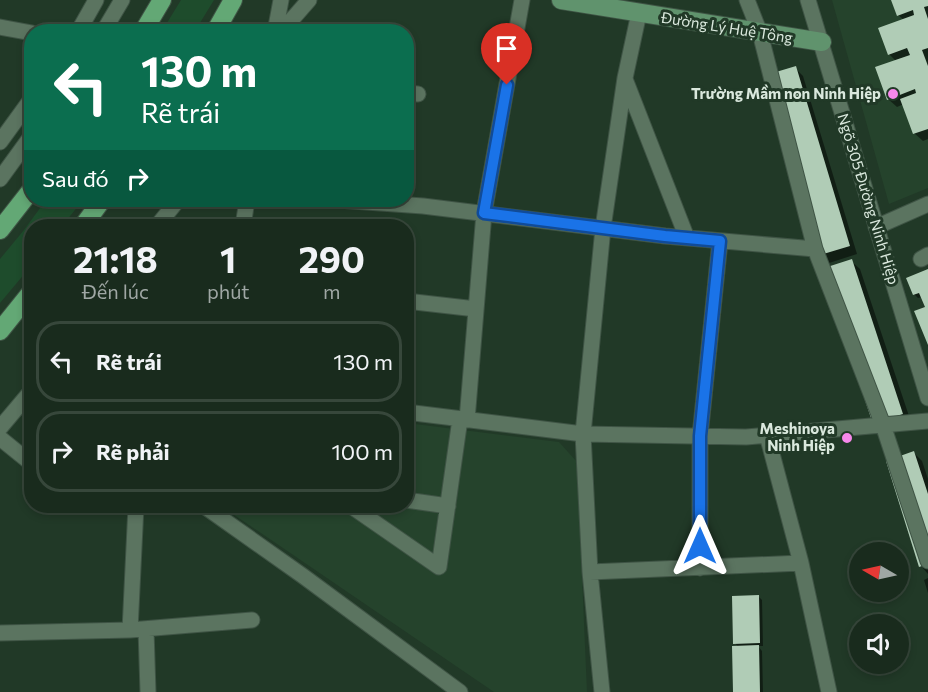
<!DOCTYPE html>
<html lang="vi">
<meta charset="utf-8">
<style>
:root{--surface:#192b1d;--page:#26372a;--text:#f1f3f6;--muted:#9fa7a4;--line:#37473b}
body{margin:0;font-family:Commissioner,sans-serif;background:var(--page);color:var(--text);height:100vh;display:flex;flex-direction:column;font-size:22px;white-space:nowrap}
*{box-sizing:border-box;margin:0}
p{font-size:20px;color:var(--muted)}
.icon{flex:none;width:33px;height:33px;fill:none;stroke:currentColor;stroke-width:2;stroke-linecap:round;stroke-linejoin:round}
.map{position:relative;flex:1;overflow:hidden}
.panel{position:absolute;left:24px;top:219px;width:390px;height:294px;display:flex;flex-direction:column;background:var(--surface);border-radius:24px;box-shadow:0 3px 9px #0003,0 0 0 2px var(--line)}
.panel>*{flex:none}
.top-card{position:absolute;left:24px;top:24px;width:390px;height:183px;border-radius:24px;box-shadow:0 3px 9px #0003,0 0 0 2px var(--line);background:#0b6e4f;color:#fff;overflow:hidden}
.needle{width:39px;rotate:279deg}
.buttons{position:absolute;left:849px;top:542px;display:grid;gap:12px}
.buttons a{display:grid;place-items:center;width:60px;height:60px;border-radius:50%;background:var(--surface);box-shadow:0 3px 9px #0003,0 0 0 2px var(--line);font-size:30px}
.pin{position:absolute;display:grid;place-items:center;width:51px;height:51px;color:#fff;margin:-62px -26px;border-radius:50% 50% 50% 0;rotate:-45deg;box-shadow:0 0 6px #0007}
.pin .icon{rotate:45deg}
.me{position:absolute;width:66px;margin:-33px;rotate:0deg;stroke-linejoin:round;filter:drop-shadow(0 0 4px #0008)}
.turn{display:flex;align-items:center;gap:21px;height:126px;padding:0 18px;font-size:27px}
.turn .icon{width:78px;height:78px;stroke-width:2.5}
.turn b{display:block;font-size:42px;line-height:51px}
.then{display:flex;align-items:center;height:57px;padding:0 18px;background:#0003;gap:12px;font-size:22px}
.eta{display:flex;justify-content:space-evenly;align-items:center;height:102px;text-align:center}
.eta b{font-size:36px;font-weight:700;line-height:42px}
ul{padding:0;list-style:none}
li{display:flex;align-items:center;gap:18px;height:81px;margin:0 12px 9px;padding:0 6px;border:3px solid var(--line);border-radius:24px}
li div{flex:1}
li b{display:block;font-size:22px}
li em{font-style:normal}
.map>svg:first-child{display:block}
</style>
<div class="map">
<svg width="928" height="692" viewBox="0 0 928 692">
<rect width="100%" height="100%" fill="#213927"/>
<path fill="#25432c" d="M 832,0 L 928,0 L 928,188 L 889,204 Z
M 407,423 L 559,442 L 577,462 L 587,692 L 494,692 L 230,512 L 225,506 L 406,506 Z"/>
<path fill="#1e4c2c" d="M 181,0 L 214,0 L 195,31 L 162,31 Z
M 46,200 L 83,200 L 62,226 L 32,226 L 31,266 L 0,303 L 0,259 L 24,230 Z"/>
<path fill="#0007" d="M 893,0 L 928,0 L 928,139 L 923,141 L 914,133 L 904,104 L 897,107 L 888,99 L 896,61 L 889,54 L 904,20 L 898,15 Z
M 795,68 L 803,76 L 857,254 L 829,263 L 821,254 Z
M 851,261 L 860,269 L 911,422 L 882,432 Z
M 928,271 L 928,341 L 927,307 L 922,297 L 918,298 L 914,294 Z
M 914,453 L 922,461 L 928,479 L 928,574 L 921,566 Z
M 928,578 L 928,593 L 924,580 Z
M 758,596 L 762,600 L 763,646 L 758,646 L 762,651 L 763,692 L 735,692 L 739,648 L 735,643 Z"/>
<path fill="#b0ccb6" d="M 891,0 L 928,0 L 928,6 L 924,7 L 928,19 L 928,48 L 922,50 L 928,66 L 928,129 L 913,134 L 900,99 L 916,93 L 915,89 L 887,100 L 875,67 L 910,55 L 907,48 L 888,55 L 878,28 L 914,15 L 913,10 L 897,16 Z
M 796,66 L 850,246 L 820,255 L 766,75 Z
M 852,259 L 903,414 L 873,424 L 821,269 Z
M 928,269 L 928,345 L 914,311 L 925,307 L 919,293 L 913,295 L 906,278 Z
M 914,451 L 928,494 L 928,564 L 919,567 L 886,461 Z
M 759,595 L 760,643 L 733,644 L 732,596 Z
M 759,645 L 760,692 L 733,692 L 732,646 Z"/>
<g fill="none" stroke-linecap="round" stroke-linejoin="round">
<g stroke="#3f5445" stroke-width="17">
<path id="minor" d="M 747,0 L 760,33 L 815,249 L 883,425 L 928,561
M 808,0 L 928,398
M 0,27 L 32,33
M 78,32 L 96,0
M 103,32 L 122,0
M 275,32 L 281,0
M 281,32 L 309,0
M 625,79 L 687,238
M 406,93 L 418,94
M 0,142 L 32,98
M 0,179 L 32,135
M 338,200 L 423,206 L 665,236 L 815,249
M 157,226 L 178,200
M 243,226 L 247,200
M 876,227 L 928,204
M 921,259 L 928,255
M 406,301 L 476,309
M 406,412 L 583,434 L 746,437 L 928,421
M 467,420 L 484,213 L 522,0
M 0,428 L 32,390
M 767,435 L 801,563 L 829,692
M 0,438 L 32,464
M 406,500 L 448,506
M 204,506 L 303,576 L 460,692
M 351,506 L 439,567 L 460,419
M 700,568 L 700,436 L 720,241
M 590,572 L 801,563
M 146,629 L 148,692
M 130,630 L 136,506
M 0,633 L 130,630 L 252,620
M 602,692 L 590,572 L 583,434 L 603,228 L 625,78 L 639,13"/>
</g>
<g stroke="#3f5445" stroke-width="20">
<path id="major" d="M 561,0 L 822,42"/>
</g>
<g stroke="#3f5445" stroke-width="20">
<path id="highway" d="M 143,32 L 162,0
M 215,32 L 233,0
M 83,226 L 102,200
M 0,230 L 32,189
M 0,331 L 32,291"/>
</g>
<use href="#minor" stroke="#5b7460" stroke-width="15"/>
<use href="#major" stroke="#60936d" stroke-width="18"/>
<use href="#highway" stroke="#63a875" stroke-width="18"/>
</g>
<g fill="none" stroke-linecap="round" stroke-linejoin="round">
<g stroke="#114b97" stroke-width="15">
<path id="route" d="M 507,85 L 484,213 L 665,236 L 720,241 L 700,436 L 700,546"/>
</g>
<use href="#route" stroke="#1a73e8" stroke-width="10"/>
</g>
<g fill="#f788eb" stroke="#213927" stroke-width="2">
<circle cx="893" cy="94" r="6"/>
<circle cx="847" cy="438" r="6"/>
</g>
<g text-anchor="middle" stroke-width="6" stroke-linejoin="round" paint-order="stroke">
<g font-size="15" fill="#dae8dd" stroke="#213927">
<text transform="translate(727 28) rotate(9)" y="5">Đường Lý Huệ Tông</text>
<text transform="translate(868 199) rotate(73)" y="5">Ngõ 305 Đường Ninh Hiệp</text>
</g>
<g font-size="15" font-weight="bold" fill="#dae8dd" stroke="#213927" text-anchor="end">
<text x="881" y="99">Trường Mầm non Ninh Hiệp</text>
<text x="835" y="434">Meshinoya<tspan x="835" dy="17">Ninh Hiệp</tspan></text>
</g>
</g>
</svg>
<div class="buttons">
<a><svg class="needle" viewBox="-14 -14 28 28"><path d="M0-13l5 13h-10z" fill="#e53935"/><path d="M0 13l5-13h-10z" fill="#9fa7a4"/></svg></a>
<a><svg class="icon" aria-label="sound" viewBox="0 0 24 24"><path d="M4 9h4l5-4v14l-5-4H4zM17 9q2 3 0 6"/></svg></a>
</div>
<div class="pin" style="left:507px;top:85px;background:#d93025"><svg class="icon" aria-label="arrive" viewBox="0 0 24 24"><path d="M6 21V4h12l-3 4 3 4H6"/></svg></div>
<svg class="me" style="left:700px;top:546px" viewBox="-20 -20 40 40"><path d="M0-17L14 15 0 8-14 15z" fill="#1a73e8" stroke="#fff" stroke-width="4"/></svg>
<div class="top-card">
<div class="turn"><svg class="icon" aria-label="left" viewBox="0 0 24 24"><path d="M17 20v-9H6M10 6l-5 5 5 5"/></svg><div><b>130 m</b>Rẽ trái</div></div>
<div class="then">Sau đó<svg class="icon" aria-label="right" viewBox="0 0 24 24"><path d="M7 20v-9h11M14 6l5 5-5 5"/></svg></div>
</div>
<section class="panel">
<div class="eta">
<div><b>21:18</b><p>Đến lúc</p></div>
<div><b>1</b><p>phút</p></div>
<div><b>290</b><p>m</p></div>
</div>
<ul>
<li><svg class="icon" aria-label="left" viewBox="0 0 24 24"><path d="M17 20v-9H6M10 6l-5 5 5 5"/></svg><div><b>Rẽ trái</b></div><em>130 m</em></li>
<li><svg class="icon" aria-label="right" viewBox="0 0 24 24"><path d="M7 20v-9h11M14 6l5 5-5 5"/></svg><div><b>Rẽ phải</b></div><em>100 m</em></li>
</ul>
</section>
</div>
